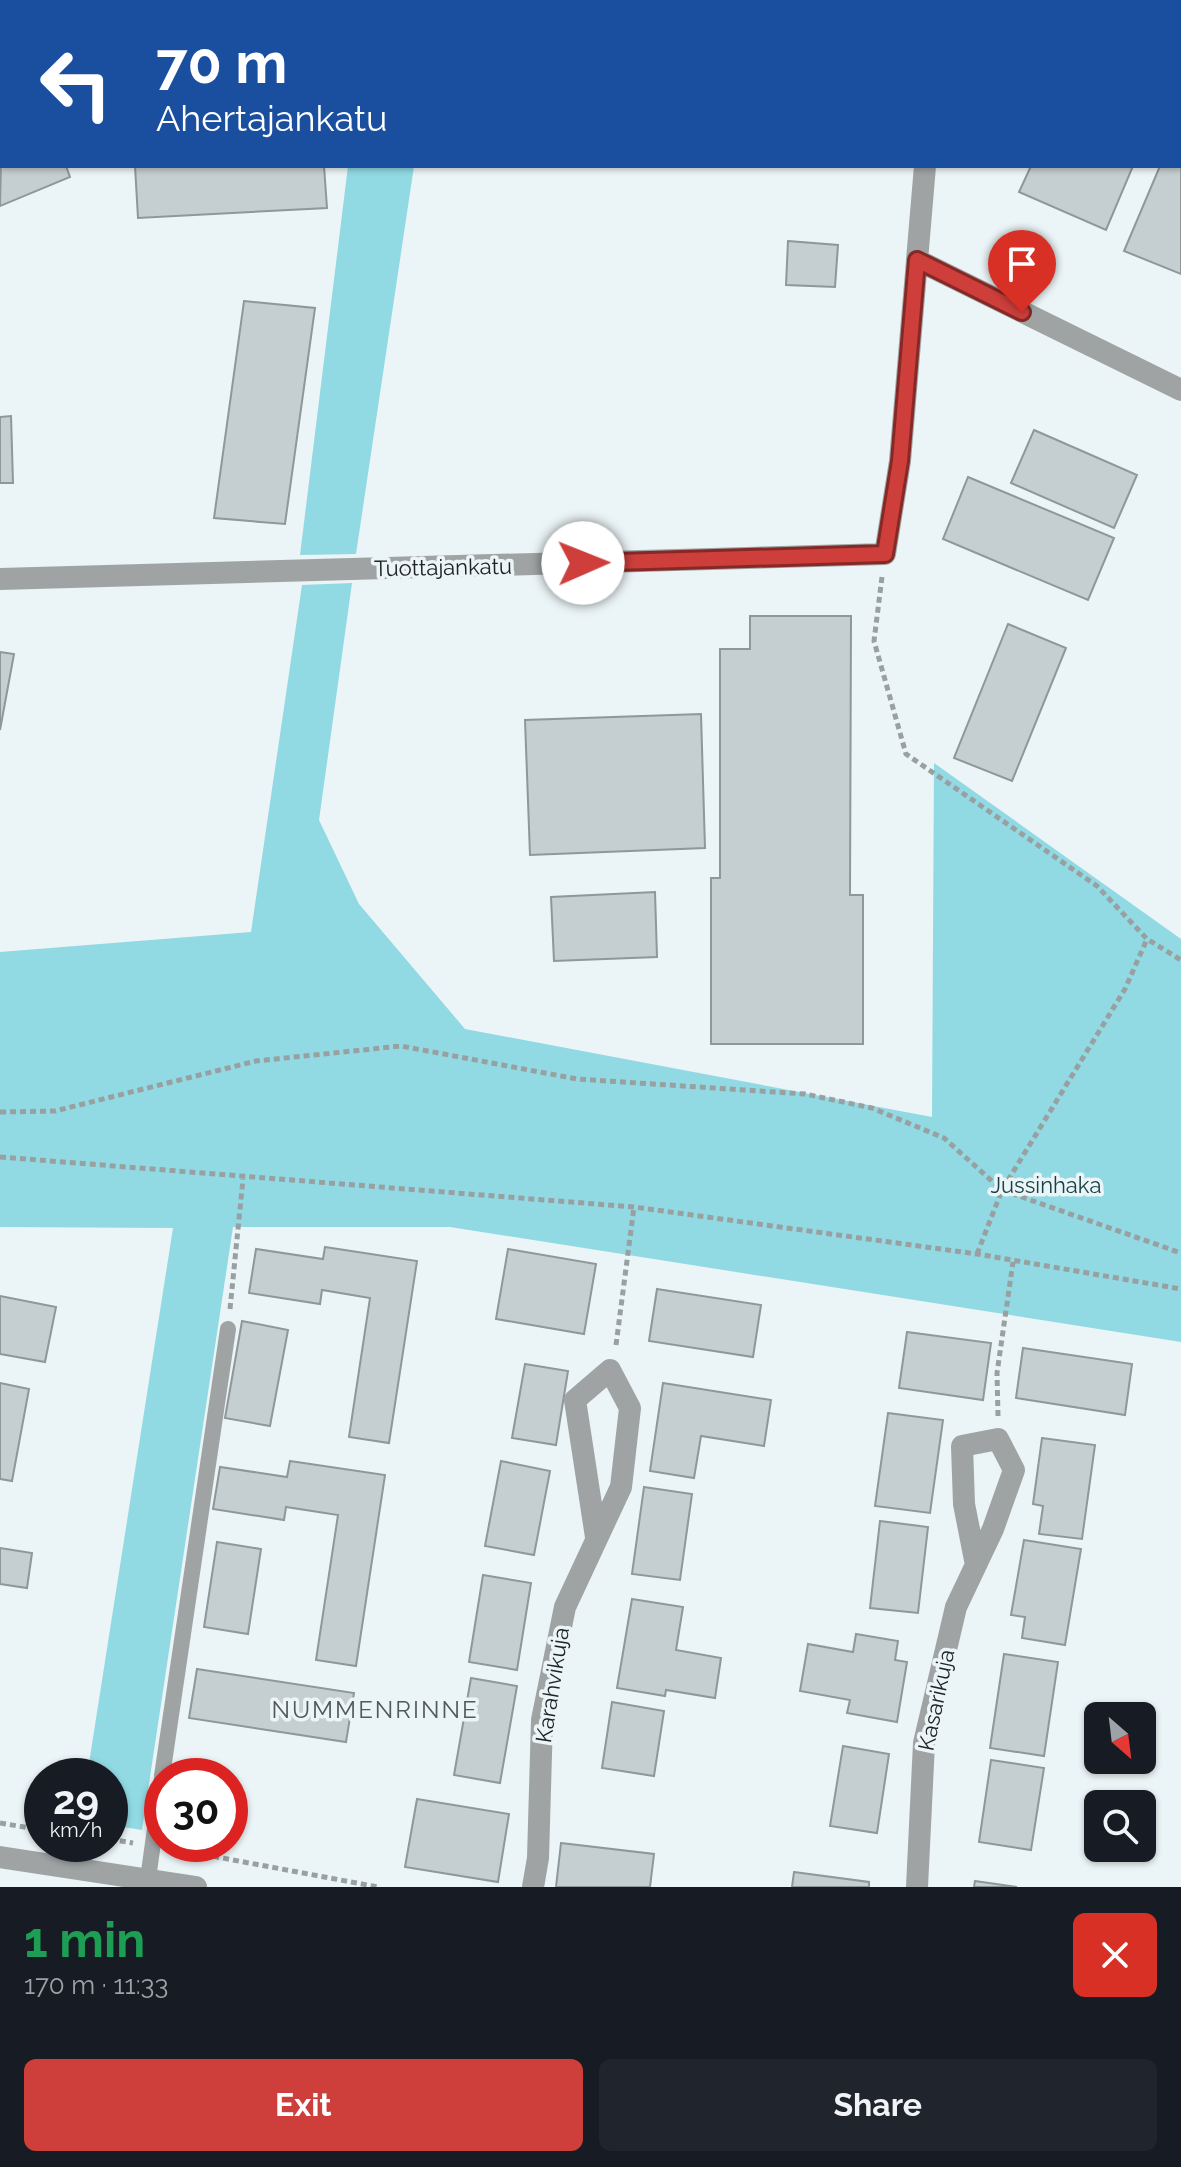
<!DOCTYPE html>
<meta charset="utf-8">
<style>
:root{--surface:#171b24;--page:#20242c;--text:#f1f3f6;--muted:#9ea1a6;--accent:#ce3f3b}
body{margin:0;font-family:Raleway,sans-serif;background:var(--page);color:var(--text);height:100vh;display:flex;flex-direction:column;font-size:30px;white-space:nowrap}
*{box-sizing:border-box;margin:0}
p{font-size:26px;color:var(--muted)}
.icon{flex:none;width:44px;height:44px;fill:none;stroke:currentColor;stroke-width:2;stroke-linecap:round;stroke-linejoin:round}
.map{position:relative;height:1887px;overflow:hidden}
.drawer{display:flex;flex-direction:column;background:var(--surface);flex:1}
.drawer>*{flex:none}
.banner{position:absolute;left:0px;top:0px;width:1182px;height:168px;box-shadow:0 2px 6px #0004;background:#1a4fa0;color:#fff;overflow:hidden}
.needle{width:52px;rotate:152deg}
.fabs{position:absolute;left:1084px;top:1702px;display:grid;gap:16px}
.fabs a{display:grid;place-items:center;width:72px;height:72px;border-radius:12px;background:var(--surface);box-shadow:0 2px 6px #0004;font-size:40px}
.speed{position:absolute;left:24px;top:1758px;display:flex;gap:16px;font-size:40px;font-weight:700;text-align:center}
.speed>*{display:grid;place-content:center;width:104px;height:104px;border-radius:50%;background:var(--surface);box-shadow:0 2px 6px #0004;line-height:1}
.speed small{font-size:20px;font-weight:400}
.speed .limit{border:12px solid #d22;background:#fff;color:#111}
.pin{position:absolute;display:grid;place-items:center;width:68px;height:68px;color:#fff;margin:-82px -34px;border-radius:50% 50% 50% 0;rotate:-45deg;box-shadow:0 0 8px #0007}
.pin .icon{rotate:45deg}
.me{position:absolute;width:88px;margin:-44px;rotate:89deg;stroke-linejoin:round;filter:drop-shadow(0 0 6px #0008)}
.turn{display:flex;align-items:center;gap:28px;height:168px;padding:0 24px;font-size:36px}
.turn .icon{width:104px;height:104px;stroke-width:2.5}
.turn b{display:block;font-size:56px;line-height:68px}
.round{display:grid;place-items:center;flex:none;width:84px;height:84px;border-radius:12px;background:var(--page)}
.overview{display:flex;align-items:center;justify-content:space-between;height:136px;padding:0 24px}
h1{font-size:48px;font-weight:700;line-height:60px;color:#1e9e55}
.action{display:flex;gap:16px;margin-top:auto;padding:16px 24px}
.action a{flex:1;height:92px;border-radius:12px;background:var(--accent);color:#fff;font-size:32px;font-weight:700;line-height:92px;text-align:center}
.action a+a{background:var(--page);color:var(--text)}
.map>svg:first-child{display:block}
</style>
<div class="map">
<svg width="1181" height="1887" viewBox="0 0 1181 1887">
<rect width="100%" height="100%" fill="#ebf4f6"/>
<path fill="#91dae3" d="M 155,0 L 438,0 L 154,2 Z
M 348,166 L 414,166 L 356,554 L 300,555 Z
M 352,583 L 319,820 L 359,904 L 465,1029 L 932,1117 L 934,763 L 1181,939 L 1181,1342 L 450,1227 L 233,1227 L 142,1830 L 110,1825 L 110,1776 L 87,1776 L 173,1228 L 0,1227 L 0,952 L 251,932 L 302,585 Z"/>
<path fill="#c5ced0" stroke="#8e9799" stroke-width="2" d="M 542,0 L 852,0 L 542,2 Z
M 1181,115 L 1181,274 L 1124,251 L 1160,166 L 1180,166 Z
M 2,122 L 2,166 L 66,166 L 70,177 L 0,206 Z
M 135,166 L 324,166 L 327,208 L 138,218 Z
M 1031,166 L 1133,166 L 1106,230 L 1019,192 Z
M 788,241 L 838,245 L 835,287 L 786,285 Z
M 244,301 L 315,308 L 285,524 L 214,518 Z
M 11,416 L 13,483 L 0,483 L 0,417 Z
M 1034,430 L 1137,475 L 1114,528 L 1011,483 Z
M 968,477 L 1114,538 L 1088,600 L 943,539 Z
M 750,616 L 851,616 L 850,895 L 863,895 L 863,1044 L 711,1044 L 711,878 L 720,878 L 720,649 L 750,649 Z
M 1008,624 L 1066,648 L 1012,781 L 954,758 Z
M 0,652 L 14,654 L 0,730 Z
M 701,714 L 705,848 L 530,855 L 525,720 Z
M 655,892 L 657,957 L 554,961 L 551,897 Z
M 325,1247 L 417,1261 L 389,1443 L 349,1437 L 370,1298 L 322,1290 L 320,1304 L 249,1293 L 256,1249 L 323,1259 Z
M 508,1249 L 596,1264 L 584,1334 L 496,1319 Z
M 657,1289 L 761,1305 L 753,1357 L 649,1341 Z
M 0,1296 L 56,1307 L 45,1362 L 0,1354 Z
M 242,1321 L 288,1330 L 270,1426 L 225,1418 Z
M 907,1332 L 991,1343 L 983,1400 L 899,1388 Z
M 1023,1348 L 1132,1364 L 1125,1415 L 1016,1398 Z
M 525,1364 L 568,1371 L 556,1445 L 512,1438 Z
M 0,1383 L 29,1389 L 12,1481 L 0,1479 Z
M 663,1383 L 771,1400 L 764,1446 L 701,1436 L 694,1478 L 650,1471 Z
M 888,1413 L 943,1420 L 930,1513 L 875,1506 Z
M 1042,1438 L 1095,1445 L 1082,1539 L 1039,1534 L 1043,1506 L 1033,1504 Z
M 290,1461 L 385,1475 L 356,1666 L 316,1660 L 338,1515 L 286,1507 L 284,1520 L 213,1509 L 220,1467 L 287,1477 Z
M 501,1461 L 550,1471 L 534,1555 L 485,1546 Z
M 644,1487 L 692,1494 L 680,1580 L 632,1574 Z
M 880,1521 L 928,1527 L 918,1613 L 870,1608 Z
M 1024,1540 L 1081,1549 L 1065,1645 L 1022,1638 L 1025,1617 L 1011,1615 Z
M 217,1542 L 261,1549 L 248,1634 L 204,1627 Z
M 0,1548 L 32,1553 L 27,1588 L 0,1584 Z
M 483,1575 L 531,1583 L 517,1670 L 469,1662 Z
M 632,1599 L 683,1607 L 676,1650 L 721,1658 L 715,1698 L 666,1690 L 665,1696 L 617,1688 Z
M 856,1634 L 898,1641 L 895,1660 L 907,1662 L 897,1722 L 847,1713 L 850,1700 L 800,1691 L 808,1644 L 853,1652 Z
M 1004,1654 L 1058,1662 L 1044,1756 L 990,1748 Z
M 197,1669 L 354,1693 L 346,1742 L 189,1718 Z
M 471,1678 L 517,1686 L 500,1783 L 454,1775 Z
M 612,1702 L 664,1711 L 654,1776 L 602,1768 Z
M 843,1746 L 889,1754 L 877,1833 L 830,1826 Z
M 991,1760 L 1044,1768 L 1031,1850 L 979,1842 Z
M 417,1799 L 509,1814 L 498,1882 L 405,1867 Z
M 561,1843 L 654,1854 L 650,1887 L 556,1887 Z
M 794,1872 L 869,1882 L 869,1887 L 792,1887 Z
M 975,1881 L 1017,1887 L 974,1887 Z"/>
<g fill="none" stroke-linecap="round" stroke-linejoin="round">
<path stroke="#99a0a1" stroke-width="5" stroke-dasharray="6 4" stroke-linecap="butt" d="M 882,577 L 874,641 L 906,754 L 1097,886 L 1147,939 L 1181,960
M 0,1112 L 55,1111 L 256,1061 L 401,1046 L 577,1079 L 805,1094 L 872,1108 L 944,1138 L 1002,1190 L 1181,1253
M 0,1157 L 634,1207 L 977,1254 L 1181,1289
M 977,1254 L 1002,1190 L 1125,989 L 1147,939
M 230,1309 L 243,1179
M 616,1345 L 634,1207
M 998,1416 L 997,1373 L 1013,1262
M 0,1823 L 42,1830
M 110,1839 L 133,1843
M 174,1849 L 378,1887"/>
<path stroke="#9fa3a3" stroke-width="16" d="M 162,1776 L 228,1329
M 148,1879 L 162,1778"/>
<path stroke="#9fa3a3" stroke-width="22" d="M 940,2 L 940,0
M 917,260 L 1181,390
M 0,579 L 885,554 L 900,461 L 925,166
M 0,1857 L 196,1887
M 533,1887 L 538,1858 L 542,1720 L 565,1607 L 621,1487 L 630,1408 L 610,1370 L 575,1400 L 596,1537
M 917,1887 L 924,1743 L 956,1607 L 993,1529 L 1014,1470 L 998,1439 L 962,1446 L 964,1504 L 976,1565"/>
</g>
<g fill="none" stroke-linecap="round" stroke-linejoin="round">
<g stroke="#862926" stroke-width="20">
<path id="route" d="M 583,563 L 885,554 L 900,461 L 917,260 L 1022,312"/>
</g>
<use href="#route" stroke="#ce3f3b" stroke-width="14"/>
</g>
<g text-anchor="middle" stroke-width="7" stroke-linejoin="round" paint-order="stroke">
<g font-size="22" fill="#202324" stroke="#ebf4f6">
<text transform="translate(443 567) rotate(-1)" y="8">Tuottajankatu</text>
<text transform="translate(552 1685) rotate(-81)" y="8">Karahvikuja</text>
<text transform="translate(936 1700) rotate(-78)" y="8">Kasarikuja</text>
</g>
<g font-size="22" fill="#164146" stroke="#ebf4f6">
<text x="1046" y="1193">Jussinhaka</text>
</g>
<g font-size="24" letter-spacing="2" fill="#51595a" stroke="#ebf4f6">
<text x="375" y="1718">NUMMENRINNE</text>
</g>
</g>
</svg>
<div class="fabs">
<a><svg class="needle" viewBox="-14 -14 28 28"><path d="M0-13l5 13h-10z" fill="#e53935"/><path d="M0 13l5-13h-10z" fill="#9ea1a6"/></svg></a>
<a><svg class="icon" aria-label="search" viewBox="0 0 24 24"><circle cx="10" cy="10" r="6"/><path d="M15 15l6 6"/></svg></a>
</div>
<div class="speed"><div>29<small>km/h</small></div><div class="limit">30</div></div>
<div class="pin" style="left:1022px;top:312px;background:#d93025"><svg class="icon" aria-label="arrive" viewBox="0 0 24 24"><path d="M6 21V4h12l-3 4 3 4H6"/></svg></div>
<svg class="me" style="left:583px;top:563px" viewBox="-20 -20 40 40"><circle r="19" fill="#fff"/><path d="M0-13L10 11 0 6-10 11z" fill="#ce3f3b"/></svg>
<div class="banner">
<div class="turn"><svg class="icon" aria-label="left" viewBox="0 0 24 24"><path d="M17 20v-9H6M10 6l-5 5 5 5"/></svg><div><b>70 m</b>Ahertajankatu</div></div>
</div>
</div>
<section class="drawer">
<div class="overview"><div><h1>1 min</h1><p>170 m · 11:33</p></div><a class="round" style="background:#d93025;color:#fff"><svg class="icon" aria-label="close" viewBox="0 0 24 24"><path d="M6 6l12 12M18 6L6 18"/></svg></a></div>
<div class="action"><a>Exit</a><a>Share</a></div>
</section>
